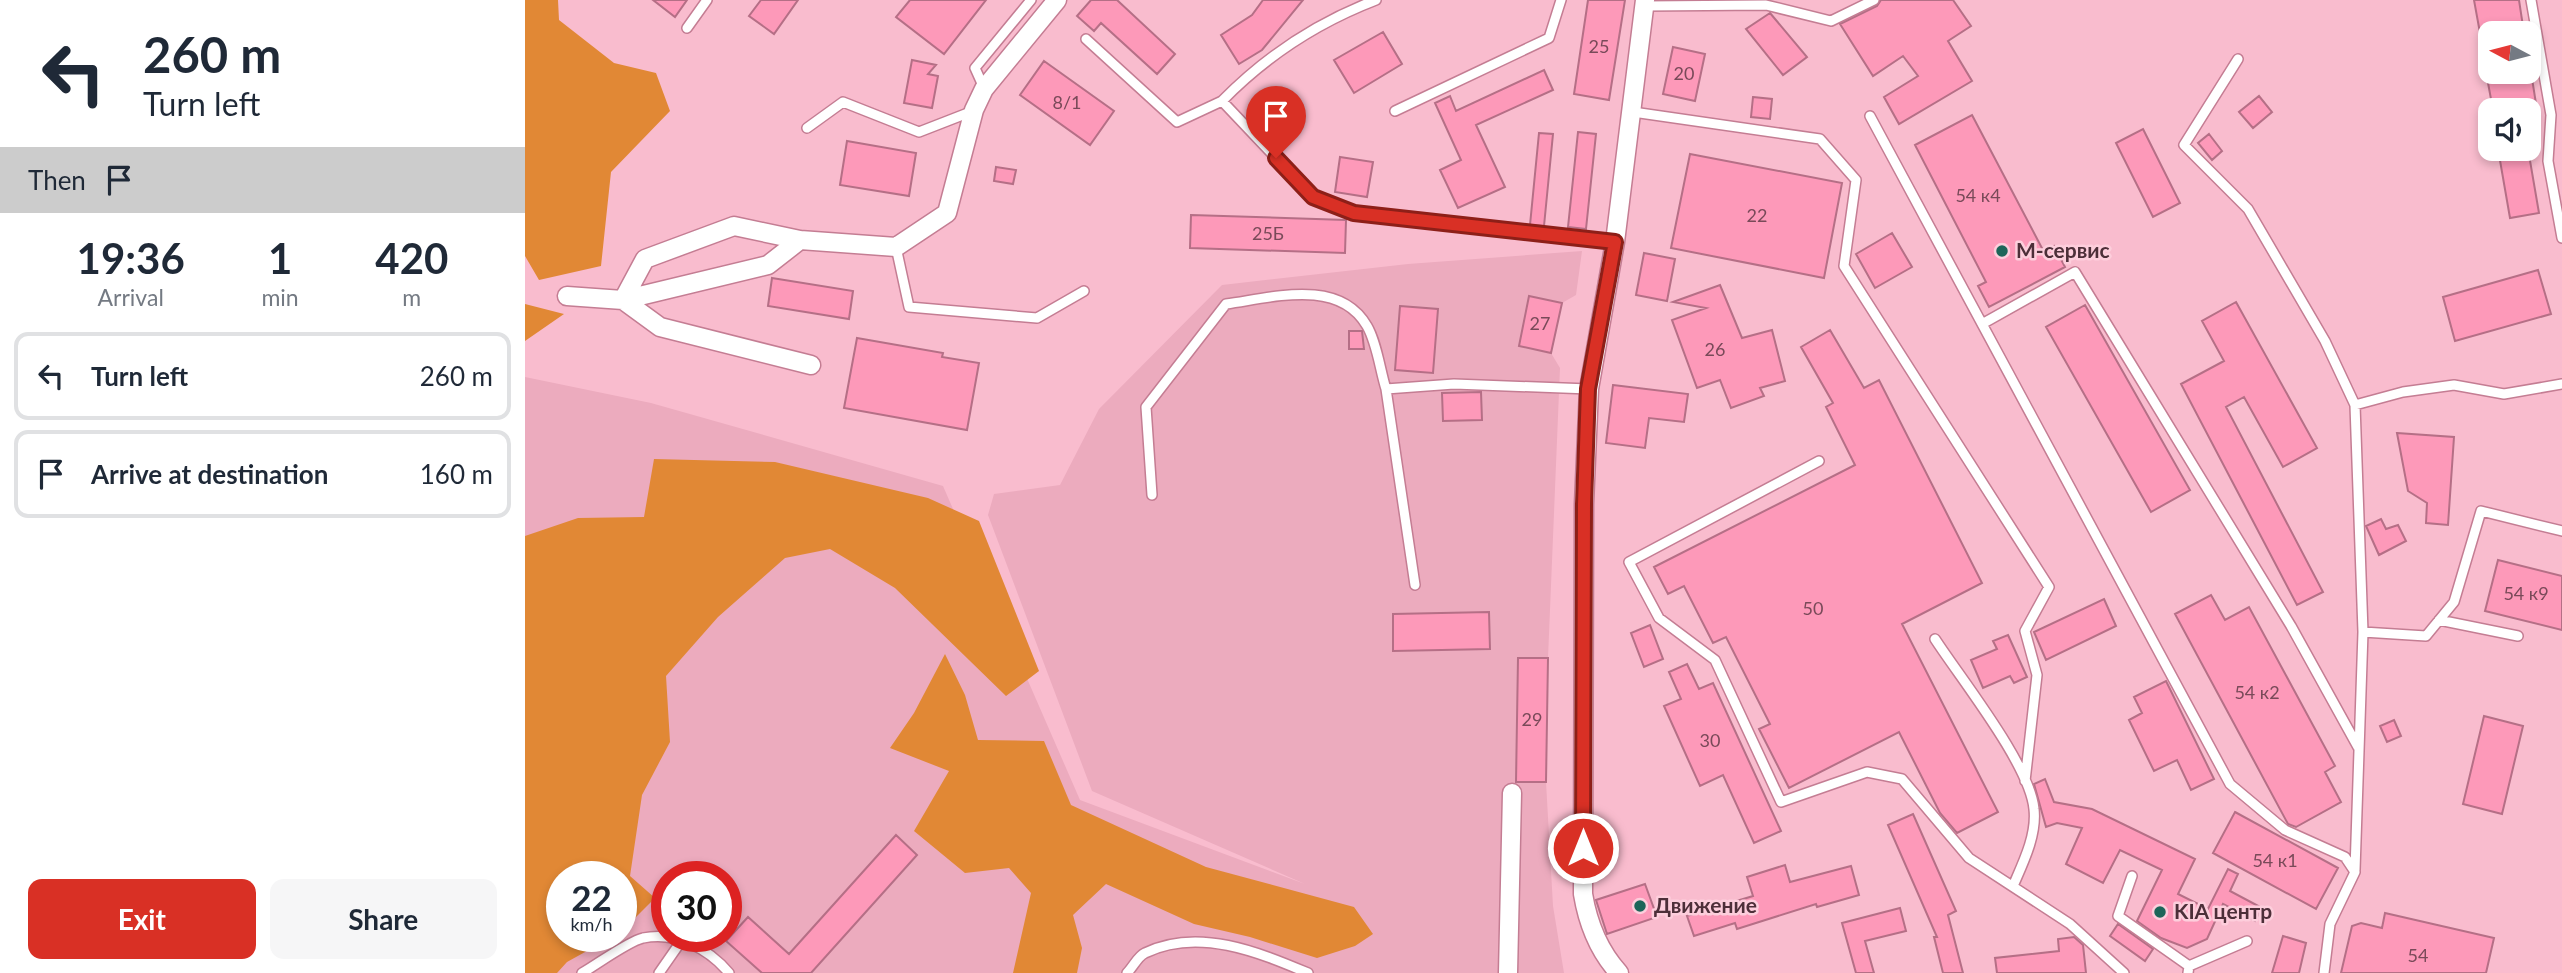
<!DOCTYPE html>
<meta charset="utf-8">
<style>
:root{--surface:#fff;--page:#f6f6f7;--text:#1f2937;--muted:#747a83;--line:#e0e1e3;--accent:#d93025}
body{margin:0;font-family:Lato,sans-serif;background:var(--page);color:var(--text);height:100vh;display:flex;flex-direction:column;font-size:26px;white-space:nowrap}
*{box-sizing:border-box;margin:0}
p{font-size:23px;color:var(--muted)}
.icon{flex:none;width:38px;height:38px;fill:none;stroke:currentColor;stroke-width:2;stroke-linecap:round;stroke-linejoin:round}
.map{position:relative;flex:1;overflow:hidden}
.sheet{display:flex;flex-direction:column;background:var(--surface);width:525px}
.sheet>*{flex:none}
.guide{background:#fff;color:var(--text);overflow:hidden}
.needle{width:46px;rotate:277deg}
.tools{position:absolute;left:1953px;top:21px;display:grid;gap:14px}
.tools a{display:grid;place-items:center;width:63px;height:63px;border-radius:14px;background:var(--surface);box-shadow:0 4px 10px #0003;font-size:35px}
.speed{position:absolute;left:21px;top:861px;display:flex;gap:14px;font-size:35px;font-weight:700;text-align:center}
.speed>*{display:grid;place-content:center;width:91px;height:91px;border-radius:50%;background:var(--surface);box-shadow:0 4px 10px #0003;line-height:1}
.speed small{font-size:18px;font-weight:400}
.speed .limit{border:10px solid #d22;background:#fff;color:#111}
.pin{position:absolute;display:grid;place-items:center;width:60px;height:60px;color:#fff;margin:-72px -30px;border-radius:50% 50% 50% 0;rotate:-45deg;box-shadow:0 0 7px #0007}
.pin .icon{rotate:45deg}
.me{position:absolute;width:77px;margin:-38px;rotate:0deg;stroke-linejoin:round;filter:drop-shadow(0 0 5px #0008)}
.turn{display:flex;align-items:center;gap:24px;height:147px;padding:0 28px;font-size:32px}
.turn .icon{width:91px;height:91px;stroke-width:2.5}
.turn b{display:block;font-size:49px;line-height:60px}
.then{display:flex;align-items:center;height:66px;padding:0 28px;background:#0003;gap:14px;font-size:26px}
.eta{display:flex;justify-content:space-evenly;align-items:center;height:119px;text-align:center}
.eta b{font-size:42px;font-weight:700;line-height:49px}
.primary-button{display:flex;gap:14px;margin-top:auto;padding:14px 28px}
.primary-button a{flex:1;height:80px;border-radius:14px;background:var(--accent);color:#fff;font-size:28px;font-weight:700;line-height:80px;text-align:center}
.primary-button a+a{background:var(--page);color:var(--text)}
ul{padding:0;list-style:none}
li{display:flex;align-items:center;gap:21px;height:88px;margin:0 14px 10px;padding:0 14px;border:4px solid var(--line);border-radius:14px}
li div{flex:1}
li b{display:block;font-size:26px}
li em{font-style:normal}
main{display:flex;flex:1;min-height:0}
.map>svg:first-child{display:block}
</style>
<main>
<section class="sheet">
<div class="guide">
<div class="turn"><svg class="icon" aria-label="left" viewBox="0 0 24 24"><path d="M17 20v-9H6M10 6l-5 5 5 5"/></svg><div><b>260 m</b>Turn left</div></div>
<div class="then">Then<svg class="icon" aria-label="arrive" viewBox="0 0 24 24"><path d="M6 21V4h12l-3 4 3 4H6"/></svg></div>
</div>
<div class="eta">
<div><b>19:36</b><p>Arrival</p></div>
<div><b>1</b><p>min</p></div>
<div><b>420</b><p>m</p></div>
</div>
<ul>
<li><svg class="icon" aria-label="left" viewBox="0 0 24 24"><path d="M17 20v-9H6M10 6l-5 5 5 5"/></svg><div><b>Turn left</b></div><em>260 m</em></li>
<li><svg class="icon" aria-label="arrive" viewBox="0 0 24 24"><path d="M6 21V4h12l-3 4 3 4H6"/></svg><div><b>Arrive at destination</b></div><em>160 m</em></li>
</ul>
<div class="primary-button"><a>Exit</a><a>Share</a></div>
</section>
<div class="map">
<svg width="2037" height="973" viewBox="0 0 2037 973">
<rect width="100%" height="100%" fill="#f9bcce"/>
<path fill="#ecabbe" fill-rule="evenodd" d="M 1057,251 L 1051,295 L 1037,303 L 1026,353 L 1035,368 L 1023,658 L 1021,782 L 1028,906 L 1039,973 L 0,973 L 0,377 L 126,403 L 418,486 L 555,800 L 780,884 L 567,791 L 463,515 L 469,494 L 535,485 L 574,409 L 697,285 L 883,264 ZM 37,877 L 96,877 L 96,936 L 37,936 ZM 142,877 L 201,877 L 201,936 L 142,936 Z"/>
<path fill="#e18835" d="M 0,0 L 33,0 L 34,20 L 89,63 L 131,73 L 145,111 L 86,172 L 76,266 L 14,280 L 0,256 Z
M 0,304 L 39,314 L 0,341 Z
M 129,459 L 250,462 L 403,498 L 454,521 L 514,671 L 481,696 L 370,588 L 305,549 L 260,558 L 193,617 L 141,676 L 145,742 L 117,795 L 105,876 L 130,898 L 96,932 L 96,877 L 37,877 L 37,936 L 89,936 L 42,962 L 32,973 L 0,973 L 0,536 L 53,518 L 119,517 Z
M 420,654 L 440,695 L 453,740 L 519,741 L 546,805 L 681,867 L 829,907 L 848,934 L 830,946 L 792,958 L 725,937 L 669,924 L 581,884 L 548,915 L 557,948 L 552,973 L 488,973 L 506,893 L 484,868 L 440,873 L 389,831 L 424,771 L 365,748 L 389,713 Z"/>
<path fill="#fd99b9" stroke="#b56f86" stroke-width="2" d="M 128,0 L 162,0 L 150,17 Z
M 236,0 L 273,0 L 249,34 L 224,16 Z
M 385,0 L 461,0 L 419,54 L 371,17 Z
M 566,0 L 592,0 L 650,54 L 632,74 L 576,23 L 569,31 L 552,16 Z
M 738,0 L 778,0 L 737,50 L 714,64 L 696,35 L 727,15 Z
M 1063,0 L 1100,0 L 1084,100 L 1049,94 Z
M 1356,0 L 1428,0 L 1446,26 L 1423,41 L 1447,81 L 1374,124 L 1359,97 L 1393,76 L 1378,56 L 1348,76 L 1315,24 L 1352,6 Z
M 1949,0 L 1994,0 L 1999,33 L 1955,33 Z
M 1245,13 L 1282,57 L 1258,75 L 1221,29 Z
M 858,32 L 877,64 L 829,93 L 809,60 Z
M 1148,47 L 1180,54 L 1170,101 L 1138,94 Z
M 387,60 L 411,65 L 403,74 L 413,76 L 407,108 L 379,103 Z
M 519,61 L 589,111 L 565,145 L 495,95 Z
M 1019,70 L 1028,90 L 951,125 L 980,187 L 933,208 L 915,170 L 936,160 L 910,103 L 925,96 L 931,111 Z
M 1961,72 L 2006,72 L 2012,110 L 1968,110 Z
M 1734,96 L 1747,112 L 1728,128 L 1714,112 Z
M 1228,97 L 1247,99 L 1245,119 L 1226,117 Z
M 1447,115 L 1519,252 L 1529,246 L 1540,267 L 1464,307 L 1453,286 L 1461,282 L 1390,145 Z
M 1618,129 L 1655,203 L 1628,217 L 1591,143 Z
M 1053,132 L 1071,134 L 1061,229 L 1043,227 Z
M 1014,133 L 1028,134 L 1019,226 L 1005,225 Z
M 1684,134 L 1697,151 L 1687,160 L 1673,143 Z
M 322,141 L 391,153 L 384,196 L 315,185 Z
M 1973,149 L 2003,149 L 2014,213 L 1985,218 Z
M 1165,154 L 1317,183 L 1299,278 L 1146,248 Z
M 815,157 L 848,162 L 842,197 L 810,192 Z
M 471,167 L 491,170 L 488,184 L 469,181 Z
M 666,215 L 821,220 L 820,253 L 665,248 Z
M 1367,233 L 1387,267 L 1350,288 L 1331,254 Z
M 1119,253 L 1150,259 L 1142,301 L 1111,295 Z
M 2013,270 L 2026,314 L 1930,341 L 1918,297 Z
M 247,278 L 328,291 L 324,319 L 243,306 Z
M 1195,285 L 1217,338 L 1247,330 L 1260,381 L 1235,388 L 1239,396 L 1206,408 L 1195,380 L 1172,388 L 1147,320 L 1181,308 L 1148,302 Z
M 1004,296 L 1037,303 L 1026,353 L 994,346 Z
M 1711,302 L 1792,448 L 1758,467 L 1719,397 L 1701,407 L 1798,592 L 1772,605 L 1656,384 L 1699,361 L 1677,321 Z
M 1560,305 L 1665,490 L 1626,512 L 1521,327 Z
M 875,306 L 913,309 L 908,373 L 870,370 Z
M 1305,330 L 1339,388 L 1354,380 L 1457,583 L 1377,624 L 1473,812 L 1432,833 L 1415,813 L 1374,732 L 1264,788 L 1234,729 L 1245,724 L 1201,637 L 1188,643 L 1159,586 L 1143,594 L 1129,567 L 1330,465 L 1301,407 L 1308,403 L 1276,347 Z
M 824,331 L 837,331 L 839,349 L 824,349 Z
M 332,338 L 418,353 L 417,357 L 454,363 L 442,430 L 319,408 Z
M 1088,385 L 1163,394 L 1159,422 L 1124,418 L 1120,448 L 1081,443 Z
M 956,392 L 957,420 L 918,421 L 917,393 Z
M 1872,433 L 1929,437 L 1923,525 L 1901,523 L 1902,503 L 1883,491 Z
M 1856,519 L 1861,529 L 1873,525 L 1881,541 L 1854,555 L 1841,526 Z
M 1973,560 L 2037,576 L 2037,630 L 1960,611 Z
M 1686,595 L 1700,620 L 1724,607 L 1810,766 L 1800,772 L 1816,802 L 1771,827 L 1763,824 L 1650,614 Z
M 1579,599 L 1591,626 L 1521,660 L 1509,632 Z
M 964,612 L 965,649 L 868,651 L 868,614 Z
M 1125,625 L 1138,659 L 1119,667 L 1106,633 Z
M 1483,635 L 1502,677 L 1489,683 L 1485,676 L 1458,688 L 1446,660 L 1472,649 L 1468,641 Z
M 993,658 L 1023,658 L 1021,782 L 991,782 Z
M 1162,664 L 1174,689 L 1188,683 L 1256,831 L 1229,843 L 1198,775 L 1175,786 L 1139,706 L 1156,699 L 1144,672 Z
M 1641,681 L 1689,779 L 1666,790 L 1652,760 L 1629,771 L 1604,720 L 1617,713 L 1609,697 Z
M 1959,716 L 1998,726 L 1977,814 L 1938,804 Z
M 1869,720 L 1876,736 L 1862,742 L 1855,726 Z
M 1520,779 L 1529,802 L 1567,809 L 1670,859 L 1653,894 L 1683,909 L 1703,869 L 1713,874 L 1705,891 L 1737,908 L 1730,921 L 1698,904 L 1682,939 L 1662,948 L 1636,938 L 1612,921 L 1637,870 L 1595,850 L 1578,883 L 1541,864 L 1557,828 L 1532,823 L 1521,827 L 1509,784 Z
M 1710,812 L 1813,868 L 1791,909 L 1688,853 Z
M 1388,814 L 1431,911 L 1423,915 L 1438,973 L 1418,973 L 1409,937 L 1412,937 L 1363,825 Z
M 371,835 L 392,855 L 286,973 L 237,973 L 201,941 L 223,917 L 264,954 Z
M 1260,865 L 1265,882 L 1326,866 L 1334,895 L 1292,907 L 1291,904 L 1212,929 L 1210,923 L 1169,936 L 1162,916 L 1228,896 L 1222,877 Z
M 1120,884 L 1132,917 L 1082,934 L 1071,900 Z
M 1375,908 L 1381,931 L 1340,941 L 1349,973 L 1331,973 L 1317,923 Z
M 1860,913 L 1969,938 L 1961,973 L 1816,973 L 1827,926 L 1836,923 L 1857,928 Z
M 1593,924 L 1628,949 L 1620,961 L 1585,936 Z
M 1758,936 L 1781,943 L 1774,973 L 1747,973 Z
M 1549,937 L 1558,945 L 1561,973 L 1472,973 L 1470,958 L 1534,951 L 1533,939 Z"/>
<g fill="none" stroke-linecap="round" stroke-linejoin="round">
<g stroke="#c47d93" stroke-width="12">
<path id="lane" d="M 2006,0 L 2026,115 L 2023,161 L 2037,238
M 1120,6 L 1241,5 L 1306,21 L 1349,0
M 162,28 L 182,0
M 561,39 L 652,122 L 697,101 L 788,197 L 829,213 L 1090,242
M 1713,59 L 1659,145 L 1723,209 L 1800,341 L 1830,405 L 1838,632 L 1830,870
M 459,88 L 450,68 L 506,0
M 697,101 C 742,55 791,23 851,0
M 870,111 L 1024,38 L 1036,0
M 1108,112 L 1295,139 L 1331,180 L 1319,266 L 1524,587 L 1500,631 L 1512,675 L 1500,781
M 1345,116 L 1705,784 L 1760,830 L 1820,857 L 1830,872 L 1805,924 L 1799,973
M 282,128 L 318,102 L 394,132 L 448,111
M 371,247 L 384,307 L 512,318 L 559,291
M 1457,324 L 1550,272 L 1766,626 L 1833,747
M 861,389 L 890,585
M 1830,405 L 1878,392 L 1929,385 L 1979,394 L 2037,384
M 1294,461 L 1104,562 L 1134,618 L 1190,660 L 1256,802 L 1342,772 L 1377,779 L 1444,858 L 1545,924 L 1599,973
M 627,495 L 621,407 L 701,304 C 746,298 814,277 842,326 C 852,343 855,370 861,389 L 929,384 L 1064,389
M 1914,620 L 1993,636
M 1838,632 L 1901,636 L 1929,602 L 1956,511 L 2037,531
M 1410,639 C 1436,679 1505,765 1509,809 C 1512,835 1498,863 1488,886
M 1607,876 L 1593,916 L 1664,966
M 57,973 C 73,964 102,942 118,938 C 151,931 184,949 204,973
M 134,973 L 157,940
M 602,973 C 608,967 613,956 620,953 C 673,927 733,952 783,973
M 1663,973 L 1664,966 L 1722,941"/>
</g>
<g stroke="#c47d93" stroke-width="21">
<path id="street" d="M 42,296 L 98,300 L 243,265 L 275,240
M 286,365 L 135,327 L 98,300 L 120,259 L 209,226 L 275,240 L 371,247 L 422,213 L 449,110 L 459,89 L 532,0
M 983,973 L 987,793
M 1094,973 C 1073,950 1063,924 1058,894 L 1059,504 L 1064,389 L 1090,242 L 1120,0"/>
</g>
<use href="#lane" stroke="#fff" stroke-width="9"/>
<use href="#street" stroke="#fff" stroke-width="18"/>
</g>
<g fill="none" stroke-linecap="round" stroke-linejoin="round">
<g stroke="#8d1f18" stroke-width="18">
<path id="route" d="M 751,158 L 788,197 L 829,213 L 1090,242 L 1063,389 L 1059,504 L 1058,848"/>
</g>
<use href="#route" stroke="#d93025" stroke-width="12"/>
</g>
<g fill="#1d6559" stroke="#fdcedc" stroke-width="2.5">
<circle cx="1477" cy="251" r="7"/>
<circle cx="1115" cy="906" r="7"/>
<circle cx="1635" cy="912" r="7"/>
</g>
<g text-anchor="middle" stroke-width="5" stroke-linejoin="round" paint-order="stroke">
<g font-size="18" fill="#794a59">
<text x="1074" y="53">25</text>
<text x="1159" y="80">20</text>
<text x="542" y="109">8/1</text>
<text x="1453" y="202">54 к4</text>
<text x="1232" y="222">22</text>
<text x="743" y="240">25Б</text>
<text x="1015" y="330">27</text>
<text x="1190" y="356">26</text>
<text x="2001" y="600">54 к9</text>
<text x="1288" y="615">50</text>
<text x="1732" y="699">54 к2</text>
<text x="1007" y="726">29</text>
<text x="1185" y="747">30</text>
<text x="1750" y="867">54 к1</text>
<text x="1893" y="962">54</text>
</g>
<g font-size="21" font-weight="bold" fill="#4d2f39" stroke="#fdcedc" text-anchor="start">
<text x="1491" y="258">М-сервис</text>
<text x="1129" y="913">Движение</text>
<text x="1649" y="919">KIA центр</text>
</g>
</g>
</svg>
<div class="tools">
<a><svg class="needle" viewBox="-14 -14 28 28"><path d="M0-13l5 13h-10z" fill="#e53935"/><path d="M0 13l5-13h-10z" fill="#747a83"/></svg></a>
<a><svg class="icon" aria-label="sound" viewBox="0 0 24 24"><path d="M4 9h4l5-4v14l-5-4H4zM17 9q2 3 0 6"/></svg></a>
</div>
<div class="speed"><div>22<small>km/h</small></div><div class="limit">30</div></div>
<div class="pin" style="left:751px;top:158px;background:#d93025"><svg class="icon" aria-label="arrive" viewBox="0 0 24 24"><path d="M6 21V4h12l-3 4 3 4H6"/></svg></div>
<svg class="me" style="left:1058px;top:848px" viewBox="-20 -20 40 40"><circle r="17" fill="#d93025" stroke="#fff" stroke-width="3"/><path d="M0-11L8 9 0 5-8 9z" fill="#fff"/></svg>
</div>
</main>
